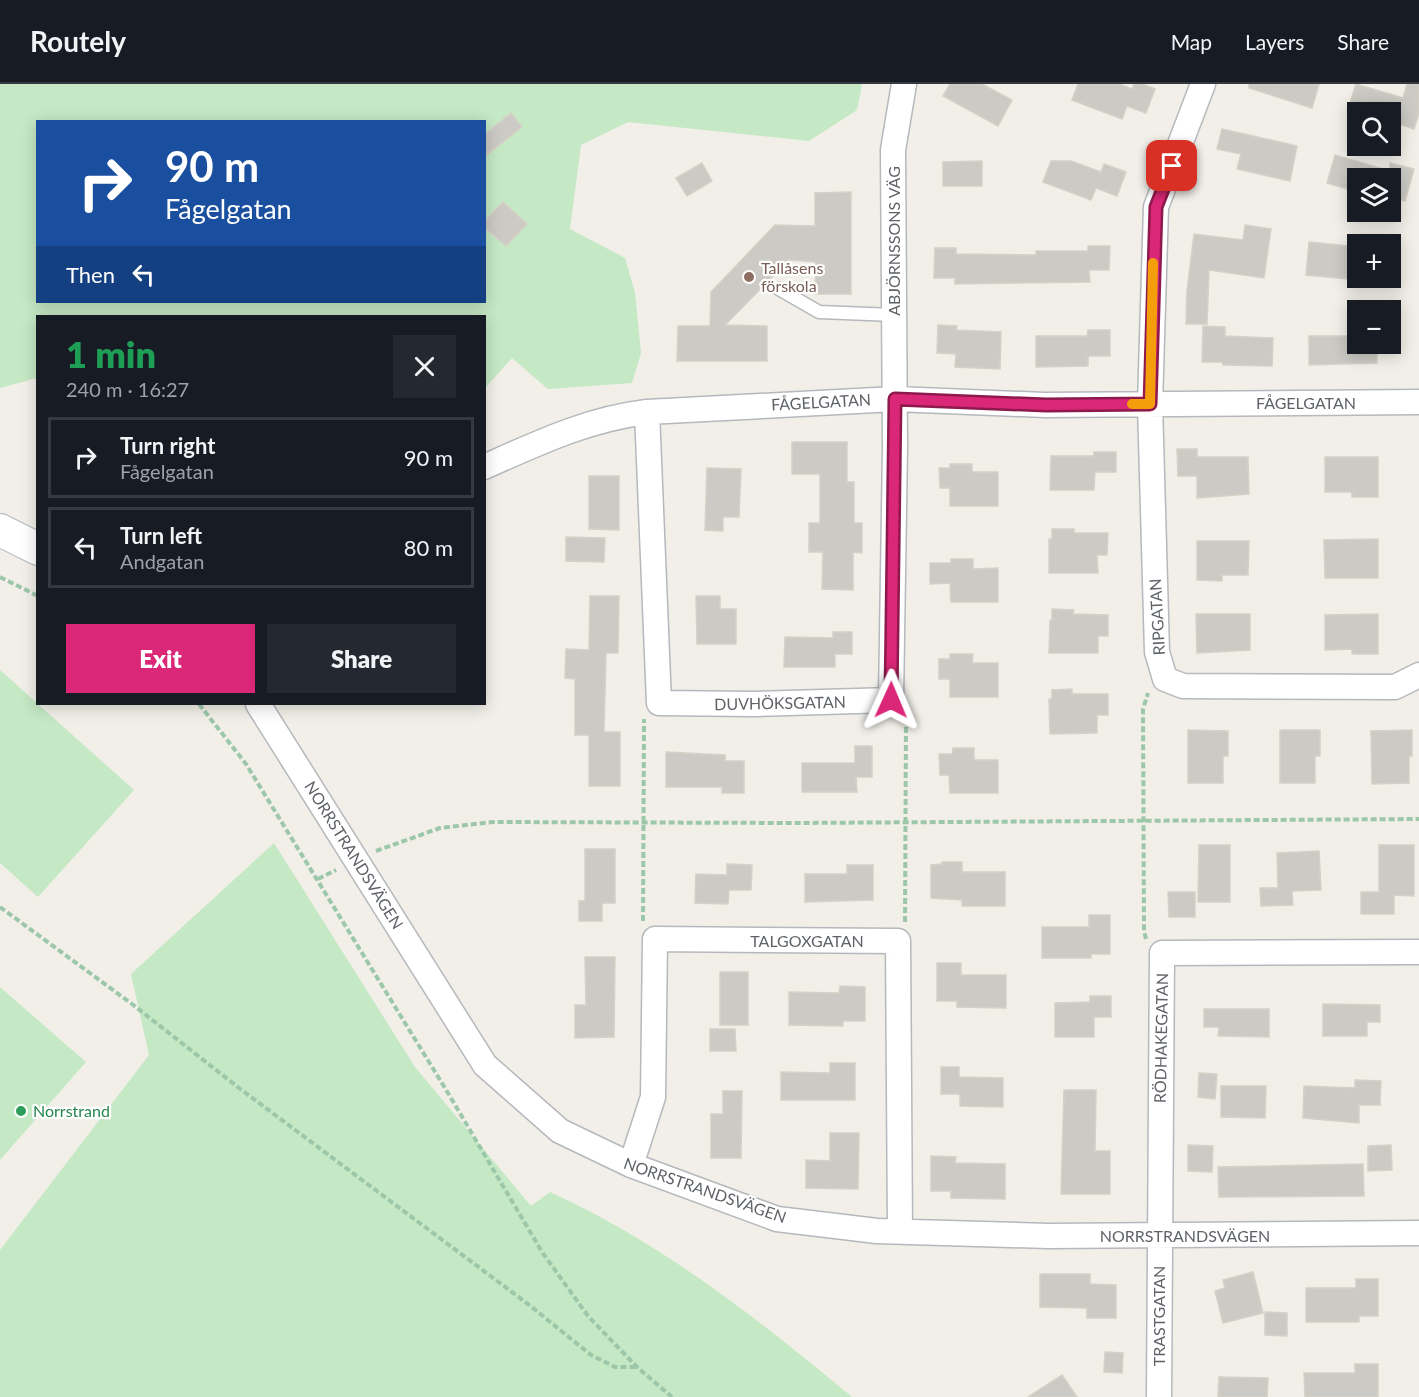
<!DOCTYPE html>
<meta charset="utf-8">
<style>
:root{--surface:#171b24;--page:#242831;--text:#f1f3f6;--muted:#9ea1a6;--line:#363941;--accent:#db2777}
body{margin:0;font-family:Lato,sans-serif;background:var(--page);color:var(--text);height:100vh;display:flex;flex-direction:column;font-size:22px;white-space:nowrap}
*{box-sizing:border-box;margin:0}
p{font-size:20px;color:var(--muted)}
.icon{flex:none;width:33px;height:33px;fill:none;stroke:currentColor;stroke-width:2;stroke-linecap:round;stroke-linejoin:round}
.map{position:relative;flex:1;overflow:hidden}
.side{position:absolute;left:36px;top:231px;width:450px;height:390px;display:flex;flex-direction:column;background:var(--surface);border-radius:0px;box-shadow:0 3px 15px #0003}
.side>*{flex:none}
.banner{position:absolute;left:36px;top:36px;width:450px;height:183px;border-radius:0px;box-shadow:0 3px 15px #0003;background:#1a4fa0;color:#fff;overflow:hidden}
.controls{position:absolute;left:1347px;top:18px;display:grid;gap:12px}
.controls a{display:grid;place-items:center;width:54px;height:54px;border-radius:0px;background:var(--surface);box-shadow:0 3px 15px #0003;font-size:30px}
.pin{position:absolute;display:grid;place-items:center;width:51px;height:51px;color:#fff;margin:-26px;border-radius:12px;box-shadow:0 3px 9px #0006}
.me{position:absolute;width:66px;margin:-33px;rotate:1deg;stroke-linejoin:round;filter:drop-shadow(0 0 4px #0008)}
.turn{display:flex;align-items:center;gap:21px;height:126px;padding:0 30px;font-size:27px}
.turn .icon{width:78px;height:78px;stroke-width:2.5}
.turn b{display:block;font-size:42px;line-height:51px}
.then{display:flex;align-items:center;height:57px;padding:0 30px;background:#0003;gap:12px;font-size:22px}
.round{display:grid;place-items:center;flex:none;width:63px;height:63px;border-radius:0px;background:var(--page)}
.overview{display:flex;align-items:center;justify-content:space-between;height:102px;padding:0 30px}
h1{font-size:36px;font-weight:800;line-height:45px;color:#1e9e55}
.button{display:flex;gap:12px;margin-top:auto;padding:12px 30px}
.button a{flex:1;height:69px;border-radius:0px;background:var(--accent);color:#fff;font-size:24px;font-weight:800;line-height:69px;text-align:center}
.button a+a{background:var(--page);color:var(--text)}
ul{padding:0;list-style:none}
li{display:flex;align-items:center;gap:18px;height:81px;margin:0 12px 9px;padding:0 18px;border:3px solid var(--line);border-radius:0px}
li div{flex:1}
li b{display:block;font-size:22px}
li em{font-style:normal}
header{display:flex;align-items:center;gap:36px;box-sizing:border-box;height:84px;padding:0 30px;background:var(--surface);border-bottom:2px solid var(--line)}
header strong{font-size:28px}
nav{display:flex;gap:33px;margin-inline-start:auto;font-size:21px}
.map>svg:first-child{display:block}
</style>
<header>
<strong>Routely</strong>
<nav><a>Map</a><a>Layers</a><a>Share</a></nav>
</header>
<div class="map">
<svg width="1419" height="1313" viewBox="0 0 1419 1313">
<rect width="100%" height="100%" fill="#f1efe8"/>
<path fill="#c5e8c5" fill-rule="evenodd" d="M 0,0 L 862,0 L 857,26 L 809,57 L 628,38 L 581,61 L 570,145 L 625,174 L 635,209 L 641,269 L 632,299 L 548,305 L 512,274 L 485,304 L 484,232 L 38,232 L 37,294 L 0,304 ZM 38,38 L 484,38 L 484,218 L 38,218 Z
M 0,586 L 134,706 L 38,813 L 0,779 Z
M 274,759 L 415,983 L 531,1122 L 550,1108 C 662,1159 758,1235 852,1313 L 0,1313 L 0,1166 L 149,971 L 131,890 Z
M 0,903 L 86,978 L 0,1076 Z"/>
<path fill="#cccac5" stroke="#d6d1c6" stroke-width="1.5" d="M 950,0 L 982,0 L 1012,16 L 998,42 L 943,12 Z
M 1078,0 L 1119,0 L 1132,5 L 1134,0 L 1142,0 L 1155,5 L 1146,29 L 1127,22 L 1122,35 L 1072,16 Z
M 1249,0 L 1319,0 L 1312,24 L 1249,4 Z
M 1356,0 L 1403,14 L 1407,0 L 1419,0 L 1419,29 L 1414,45 L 1390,37 L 1390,28 L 1347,28 Z
M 511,29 L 522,43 L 484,73 L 484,51 Z
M 1222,45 L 1297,62 L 1290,97 L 1237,85 L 1241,70 L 1217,65 Z
M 1335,71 L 1390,87 L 1390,79 L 1414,85 L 1405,117 L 1390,113 L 1390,94 L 1358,94 L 1358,108 L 1327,99 Z
M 982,77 L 982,102 L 943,102 L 943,78 Z
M 1051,77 L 1071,77 L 1101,88 L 1104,80 L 1126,88 L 1117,112 L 1096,104 L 1091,116 L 1043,98 Z
M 702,79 L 712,97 L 687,112 L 676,94 Z
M 851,108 L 851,210 L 815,210 L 816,178 L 789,176 L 725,241 L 767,242 L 767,277 L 677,277 L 678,242 L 710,242 L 711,208 L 775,141 L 815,142 L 815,109 Z
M 503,118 L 527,140 L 506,162 L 484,143 L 484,138 Z
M 1245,141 L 1271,145 L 1264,194 L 1209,186 L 1207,240 L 1186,240 L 1187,207 L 1194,150 L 1243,156 Z
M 1309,158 L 1358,163 L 1358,196 L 1306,191 Z
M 1088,162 L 1110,162 L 1109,186 L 1089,186 L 1090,198 L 955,200 L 955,194 L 934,194 L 935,164 L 956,164 L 956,170 L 1036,171 L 1036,167 L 1088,167 Z
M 938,241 L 957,242 L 956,246 L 1001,248 L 1000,285 L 955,283 L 956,270 L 937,269 Z
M 1203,242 L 1225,243 L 1225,252 L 1273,254 L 1272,282 L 1223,281 L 1222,278 L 1202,278 Z
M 1088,246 L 1110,246 L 1110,272 L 1088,272 L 1088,282 L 1036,283 L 1036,252 L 1087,252 Z
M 1309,252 L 1358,252 L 1358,260 L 1377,260 L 1377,279 L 1309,281 Z
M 792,358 L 847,358 L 847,398 L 854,398 L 854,439 L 862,439 L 862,469 L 853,468 L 853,506 L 822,505 L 823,468 L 809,468 L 809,439 L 820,439 L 820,390 L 792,390 Z
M 1177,365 L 1197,365 L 1197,373 L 1248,373 L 1249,410 L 1197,414 L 1197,392 L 1178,392 Z
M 1094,368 L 1116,368 L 1116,388 L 1095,388 L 1094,406 L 1050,406 L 1051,372 L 1094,372 Z
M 1325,373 L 1378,373 L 1378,413 L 1352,413 L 1352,408 L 1325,408 Z
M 950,380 L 972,380 L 972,388 L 998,388 L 998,422 L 950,422 L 950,404 L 940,404 L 939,384 L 950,384 Z
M 707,384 L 741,385 L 739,433 L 723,433 L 723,447 L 705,446 Z
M 589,392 L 619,392 L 619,446 L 589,445 Z
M 1052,445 L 1074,445 L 1074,449 L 1108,449 L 1107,471 L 1097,471 L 1098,489 L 1049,489 L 1049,455 L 1052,455 Z
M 566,453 L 605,454 L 604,478 L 566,477 Z
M 1378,455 L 1378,494 L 1325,494 L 1324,456 Z
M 1197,457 L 1249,457 L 1248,491 L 1222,491 L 1222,497 L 1197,496 Z
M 951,475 L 973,475 L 973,485 L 998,484 L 998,518 L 951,518 L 950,499 L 930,500 L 930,479 L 951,479 Z
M 590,512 L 619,512 L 618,569 L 606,569 L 604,648 L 620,648 L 620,702 L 589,702 L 589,651 L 575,651 L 575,595 L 565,594 L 566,565 L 589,566 Z
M 696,512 L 720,512 L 720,525 L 736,525 L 736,560 L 697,560 Z
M 1052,525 L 1074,526 L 1073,530 L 1108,531 L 1108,552 L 1098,552 L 1098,569 L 1049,569 L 1050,536 L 1052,536 Z
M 1196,530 L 1250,530 L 1250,566 L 1197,569 Z
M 1378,530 L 1378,570 L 1352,570 L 1352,565 L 1325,566 L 1325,531 Z
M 833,548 L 852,548 L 852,570 L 835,570 L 835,583 L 784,583 L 785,553 L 833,554 Z
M 950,570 L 973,570 L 972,579 L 998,579 L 998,613 L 950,613 L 950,595 L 939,595 L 939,575 L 950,575 Z
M 1072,605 L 1072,610 L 1108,610 L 1108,631 L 1097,631 L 1097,649 L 1050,650 L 1049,615 L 1052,615 L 1052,606 Z
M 1188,646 L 1228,647 L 1228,672 L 1223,672 L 1223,699 L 1188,699 Z
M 1280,646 L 1320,646 L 1320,672 L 1315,672 L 1315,699 L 1280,699 Z
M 1412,646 L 1412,672 L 1409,672 L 1409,699 L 1372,700 L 1371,647 Z
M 855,662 L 872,662 L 872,693 L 856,693 L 857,708 L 802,708 L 802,679 L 855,679 Z
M 953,664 L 974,664 L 974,676 L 998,676 L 998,709 L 950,709 L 949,691 L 940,691 L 939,670 L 952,670 Z
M 666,668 L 725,671 L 725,677 L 744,677 L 744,709 L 722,709 L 722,703 L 666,703 Z
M 1199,761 L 1230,761 L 1230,818 L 1198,818 Z
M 1379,761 L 1414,761 L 1414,812 L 1394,811 L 1394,830 L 1361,830 L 1361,808 L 1379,808 Z
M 585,765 L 615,765 L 615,819 L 602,819 L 602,837 L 579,837 L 579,817 L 585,817 Z
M 1319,767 L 1321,806 L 1292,807 L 1293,821 L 1261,822 L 1260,804 L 1278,804 L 1277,769 Z
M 942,778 L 962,778 L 962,788 L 1005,788 L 1005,822 L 962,822 L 962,816 L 931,814 L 931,781 L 942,780 Z
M 727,780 L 752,781 L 751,806 L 729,806 L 728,820 L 695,819 L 696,790 L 727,791 Z
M 847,781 L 873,781 L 873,816 L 805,818 L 805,790 L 847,790 Z
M 1168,808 L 1195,808 L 1195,833 L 1169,833 Z
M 1089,831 L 1110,831 L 1110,870 L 1091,870 L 1091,874 L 1042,874 L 1042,843 L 1089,843 Z
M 585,873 L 615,873 L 614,953 L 575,954 L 575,921 L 586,921 Z
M 937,879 L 961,879 L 961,891 L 1006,891 L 1006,924 L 957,923 L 957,917 L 937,917 Z
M 720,888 L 748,888 L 748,941 L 720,941 Z
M 840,902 L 865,903 L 865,937 L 843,937 L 843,942 L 789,941 L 789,908 L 839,909 Z
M 1090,912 L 1111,912 L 1111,933 L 1094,933 L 1094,953 L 1055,953 L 1055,919 L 1090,918 Z
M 1323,920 L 1380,921 L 1380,938 L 1367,938 L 1367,952 L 1323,952 Z
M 1204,925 L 1269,925 L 1269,953 L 1218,952 L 1219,943 L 1204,943 Z
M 710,945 L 735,945 L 736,967 L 710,967 Z
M 830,979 L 855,979 L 855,1016 L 781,1016 L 781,988 L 830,989 Z
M 941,983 L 959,983 L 959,993 L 1003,994 L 1003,1023 L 960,1022 L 960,1010 L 941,1010 Z
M 1199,989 L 1217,990 L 1215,1015 L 1198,1013 Z
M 1355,996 L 1381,997 L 1380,1021 L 1359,1021 L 1359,1039 L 1303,1034 L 1304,1002 L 1355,1004 Z
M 1221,1002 L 1266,1002 L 1265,1034 L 1221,1033 Z
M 1064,1006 L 1096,1006 L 1095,1067 L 1110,1067 L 1110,1110 L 1061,1110 Z
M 723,1007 L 742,1007 L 741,1074 L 711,1074 L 711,1030 L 723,1030 Z
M 830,1049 L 859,1049 L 858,1105 L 806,1104 L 806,1076 L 830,1077 Z
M 1188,1061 L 1213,1062 L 1212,1088 L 1188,1087 Z
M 1391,1061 L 1392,1086 L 1368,1087 L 1368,1062 Z
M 931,1072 L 956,1073 L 955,1079 L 1005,1080 L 1005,1115 L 951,1114 L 951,1107 L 931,1107 Z
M 1363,1080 L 1364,1112 L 1219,1113 L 1218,1083 Z
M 1253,1188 L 1263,1229 L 1223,1239 L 1215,1207 L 1225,1204 L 1223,1196 Z
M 1040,1190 L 1090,1190 L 1090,1200 L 1116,1201 L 1116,1234 L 1087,1234 L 1087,1224 L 1040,1223 Z
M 1356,1195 L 1378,1195 L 1378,1232 L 1359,1232 L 1359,1238 L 1306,1238 L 1306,1204 L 1356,1204 Z
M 1265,1228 L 1287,1229 L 1287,1252 L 1265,1251 Z
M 1105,1268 L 1123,1269 L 1122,1289 L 1104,1288 Z
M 1355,1280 L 1378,1280 L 1378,1313 L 1305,1313 L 1304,1289 L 1355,1289 Z
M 1062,1291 L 1077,1313 L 1028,1313 Z
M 1219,1293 L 1268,1294 L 1267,1313 L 1218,1313 Z"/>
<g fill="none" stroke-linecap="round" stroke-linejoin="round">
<g stroke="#b5b8bc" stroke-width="15">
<path id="service" d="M 779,205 L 819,228 L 894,231"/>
</g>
<g stroke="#b5b8bc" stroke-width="27">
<path id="minor" d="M 1203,0 L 1156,123 L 1150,320 L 1157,568 L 1165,595 L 1183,602 L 1395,603 L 1419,591
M 647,328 L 659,619 L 754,620 L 891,616 L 895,363 L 893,66 L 904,0
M 484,383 C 538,359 588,335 647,328 L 895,315 L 1045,321 L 1419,318
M 258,620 L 485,981 L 560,1047 L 631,1081 L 777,1135 L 877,1147 L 1048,1152 L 1419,1149
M 631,1081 L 653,1013 L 655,855 L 898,857 L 900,1147
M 1159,1313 L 1162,869 L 1419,868"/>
</g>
<g stroke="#b5b8bc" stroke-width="34">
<path id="tertiary" d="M 0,446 L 38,465"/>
</g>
<path stroke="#9cc7a9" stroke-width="4" stroke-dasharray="6 3" stroke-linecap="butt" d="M 0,493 L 38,512
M 199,620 L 246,680 L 448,1009 L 542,1168 L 588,1232 L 637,1283 L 672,1313
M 376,767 L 440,744 L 493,738 L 795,739 L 1419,735
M 318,795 L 336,786
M 0,823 L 132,920 L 239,1004 L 528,1220 L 591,1271 L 615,1283 L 637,1283
M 643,837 L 644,635
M 905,838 L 906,632
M 1146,855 L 1144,847 L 1143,625 L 1148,609"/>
<use href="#service" stroke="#fff" stroke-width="12"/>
<use href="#minor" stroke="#fff" stroke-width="24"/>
<use href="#tertiary" stroke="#fff" stroke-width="32"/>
</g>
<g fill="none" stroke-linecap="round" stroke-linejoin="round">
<g stroke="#8e194d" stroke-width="15">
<path id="route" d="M 891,616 L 895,315 L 1046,321 L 1150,320 L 1156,123 L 1172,82"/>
</g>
<use href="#route" stroke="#db2777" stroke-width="10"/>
<path stroke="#f59e0b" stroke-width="10" d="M 1132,320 L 1150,320 L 1153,179"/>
</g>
<circle fill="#8d6e63" stroke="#fff" stroke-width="2" cx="749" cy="193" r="6"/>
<circle fill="#2e9e5b" stroke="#fff" stroke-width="2" cx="21" cy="1027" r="6"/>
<g text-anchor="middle" stroke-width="4.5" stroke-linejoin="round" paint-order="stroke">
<g font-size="16" fill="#5f6368" stroke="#fff">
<text transform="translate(894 157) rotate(-90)" y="6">ABJÖRNSSONS VÄG</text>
<text transform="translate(821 318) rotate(-3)" y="6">FÅGELGATAN</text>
<text x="1306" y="325">FÅGELGATAN</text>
<text transform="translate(1157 533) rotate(-93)" y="6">RIPGATAN</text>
<text transform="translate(780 619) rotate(-1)" y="6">DUVHÖKSGATAN</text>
<text transform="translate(354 771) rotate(58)" y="6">NORRSTRANDSVÄGEN</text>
<text x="807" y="863">TALGOXGATAN</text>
<text transform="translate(1161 954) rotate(-89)" y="6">RÖDHAKEGATAN</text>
<text transform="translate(705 1106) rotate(19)" y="6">NORRSTRANDSVÄGEN</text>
<text x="1185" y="1158">NORRSTRANDSVÄGEN</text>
<text transform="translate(1159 1232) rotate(-90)" y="6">TRASTGATAN</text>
</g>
<g font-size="16" fill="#785e54" stroke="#fff" text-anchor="start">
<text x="761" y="190">Tallåsens<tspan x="761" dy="18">förskola</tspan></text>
</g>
<g font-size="16" fill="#27864d" stroke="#fff" text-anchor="start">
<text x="33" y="1033">Norrstrand</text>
</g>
</g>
</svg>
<div class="controls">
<a><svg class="icon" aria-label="search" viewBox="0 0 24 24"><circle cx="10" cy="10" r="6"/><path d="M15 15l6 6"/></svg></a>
<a><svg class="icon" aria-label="layers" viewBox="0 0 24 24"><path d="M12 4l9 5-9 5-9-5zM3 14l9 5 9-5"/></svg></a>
<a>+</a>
<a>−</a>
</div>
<div class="pin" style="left:1172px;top:82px;background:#d93025"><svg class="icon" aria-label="arrive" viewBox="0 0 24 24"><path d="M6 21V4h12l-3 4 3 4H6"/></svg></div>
<svg class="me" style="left:891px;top:616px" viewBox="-20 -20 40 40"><path d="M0-17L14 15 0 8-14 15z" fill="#db2777" stroke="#fff" stroke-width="4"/></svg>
<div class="banner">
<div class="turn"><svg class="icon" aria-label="right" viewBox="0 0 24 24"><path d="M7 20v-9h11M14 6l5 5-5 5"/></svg><div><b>90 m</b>Fågelgatan</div></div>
<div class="then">Then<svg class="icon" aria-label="left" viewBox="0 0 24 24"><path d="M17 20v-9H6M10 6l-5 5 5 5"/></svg></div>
</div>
<section class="side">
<div class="overview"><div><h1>1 min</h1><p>240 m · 16:27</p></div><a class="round"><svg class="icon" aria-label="close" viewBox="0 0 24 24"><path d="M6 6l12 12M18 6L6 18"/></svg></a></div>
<ul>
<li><svg class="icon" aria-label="right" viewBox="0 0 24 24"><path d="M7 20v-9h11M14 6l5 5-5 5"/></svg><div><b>Turn right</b><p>Fågelgatan</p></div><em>90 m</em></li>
<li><svg class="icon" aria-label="left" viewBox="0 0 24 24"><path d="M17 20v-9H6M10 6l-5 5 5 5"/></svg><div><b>Turn left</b><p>Andgatan</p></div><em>80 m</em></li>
</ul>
<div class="button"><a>Exit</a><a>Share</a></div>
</section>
</div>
